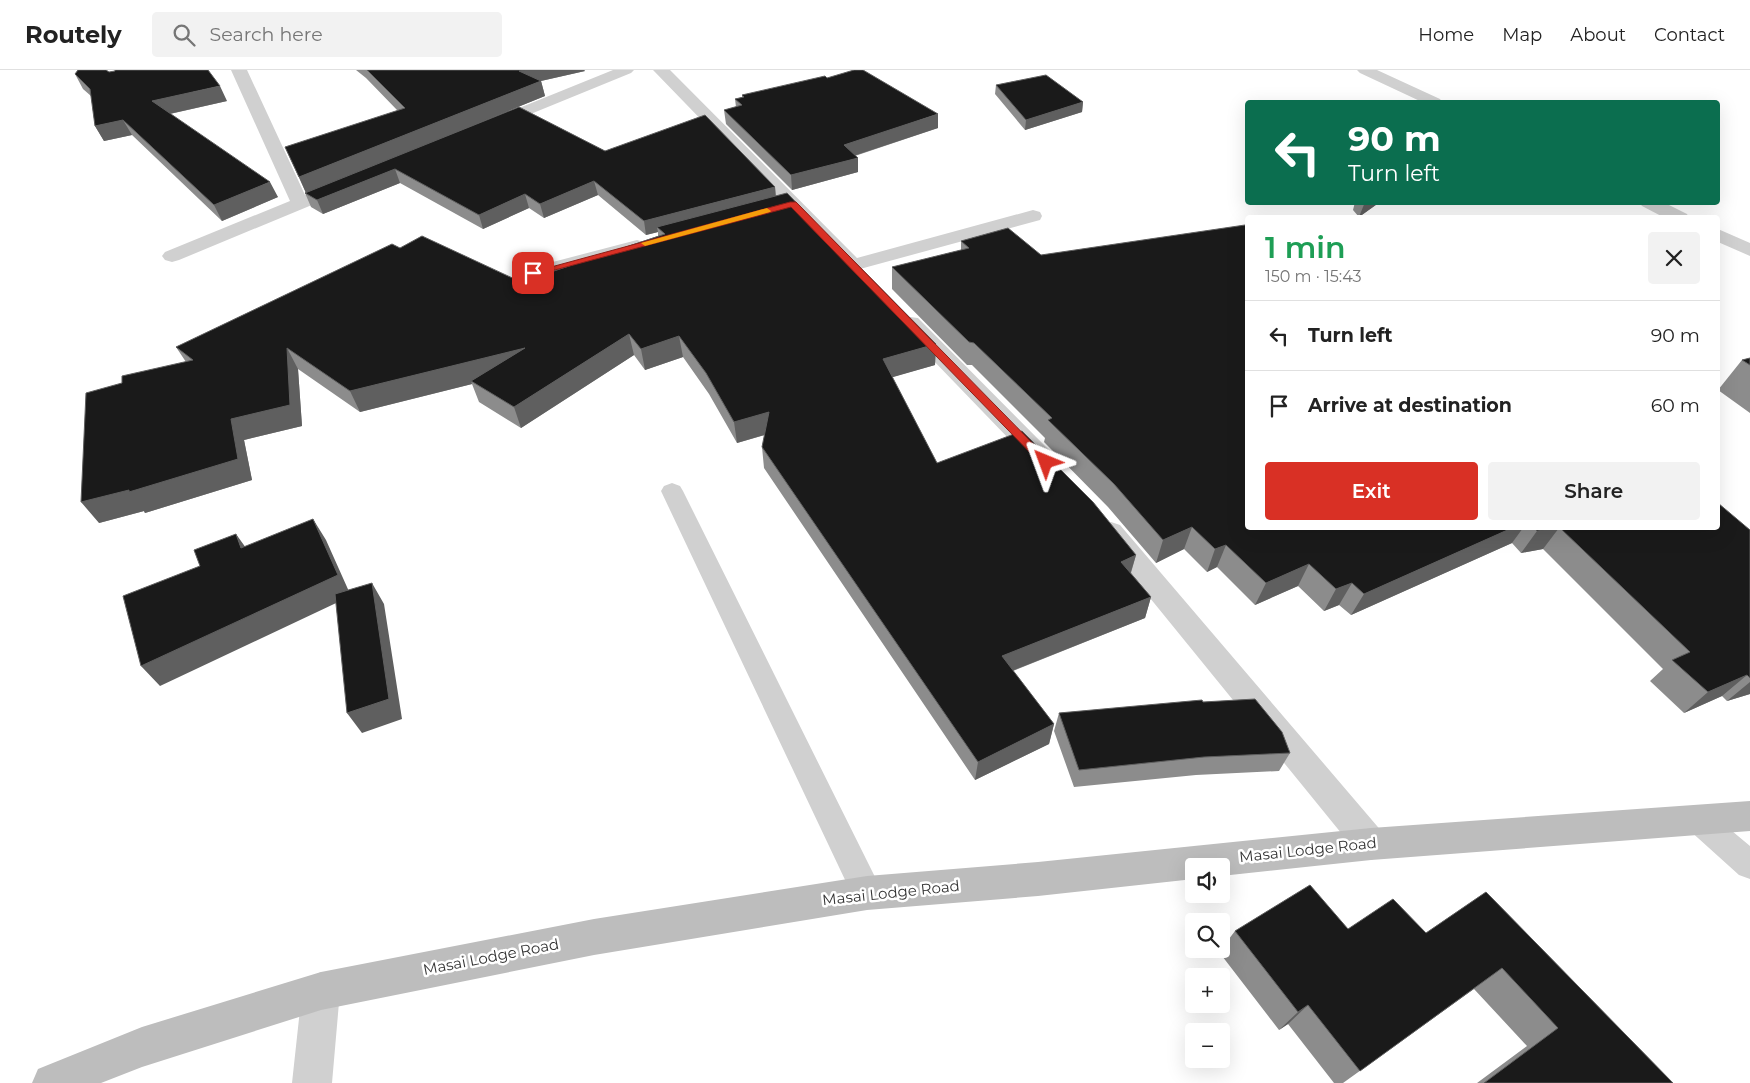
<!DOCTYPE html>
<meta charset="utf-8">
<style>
:root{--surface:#fff;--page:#f2f2f2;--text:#222;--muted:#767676;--line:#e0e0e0;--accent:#d93025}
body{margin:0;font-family:Montserrat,sans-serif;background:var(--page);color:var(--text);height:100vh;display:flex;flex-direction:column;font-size:19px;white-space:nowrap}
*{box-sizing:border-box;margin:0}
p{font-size:16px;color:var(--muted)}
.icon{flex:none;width:28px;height:28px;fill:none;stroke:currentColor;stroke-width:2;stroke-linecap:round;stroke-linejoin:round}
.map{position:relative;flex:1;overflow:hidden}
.drawer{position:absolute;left:1245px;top:145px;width:475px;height:315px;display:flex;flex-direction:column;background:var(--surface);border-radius:5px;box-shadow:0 5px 20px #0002}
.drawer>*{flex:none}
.hud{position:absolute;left:1245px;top:30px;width:475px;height:105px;border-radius:5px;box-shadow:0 5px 20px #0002;background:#0b6e4f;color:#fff;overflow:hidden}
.buttons{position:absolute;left:1185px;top:788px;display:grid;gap:10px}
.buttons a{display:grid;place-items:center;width:45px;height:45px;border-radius:5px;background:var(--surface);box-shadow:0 5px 20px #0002;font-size:25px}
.pin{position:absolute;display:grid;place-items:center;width:42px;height:42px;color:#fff;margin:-21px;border-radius:10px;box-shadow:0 2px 8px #0006}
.me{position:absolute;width:55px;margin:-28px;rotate:316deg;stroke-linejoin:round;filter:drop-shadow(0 0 4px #0008)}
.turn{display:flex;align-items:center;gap:18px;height:105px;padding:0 20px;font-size:22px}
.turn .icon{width:65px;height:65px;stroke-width:2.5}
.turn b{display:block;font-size:35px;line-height:42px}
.round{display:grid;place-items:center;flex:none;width:52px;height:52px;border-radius:5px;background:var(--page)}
.headline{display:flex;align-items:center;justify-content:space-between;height:85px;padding:0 20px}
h1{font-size:30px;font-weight:600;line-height:38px;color:#1e9e55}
.primary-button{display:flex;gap:10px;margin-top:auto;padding:10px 20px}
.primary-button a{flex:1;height:58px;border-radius:5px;background:var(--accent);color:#fff;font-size:20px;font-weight:600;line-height:58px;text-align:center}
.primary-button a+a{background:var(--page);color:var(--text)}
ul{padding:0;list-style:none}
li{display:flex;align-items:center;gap:15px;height:70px;padding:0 20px;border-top:1px solid var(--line)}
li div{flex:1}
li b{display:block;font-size:19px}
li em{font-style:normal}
header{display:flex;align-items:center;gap:30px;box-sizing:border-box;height:70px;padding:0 25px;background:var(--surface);border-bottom:1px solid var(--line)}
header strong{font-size:24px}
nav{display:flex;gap:28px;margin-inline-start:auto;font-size:18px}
.search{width:350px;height:45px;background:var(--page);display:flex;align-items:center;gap:12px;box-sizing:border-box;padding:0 18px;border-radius:5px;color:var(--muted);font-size:19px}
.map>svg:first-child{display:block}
</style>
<header>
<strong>Routely</strong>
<div class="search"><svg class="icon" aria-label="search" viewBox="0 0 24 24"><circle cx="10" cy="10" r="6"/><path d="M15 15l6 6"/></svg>Search here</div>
<nav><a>Home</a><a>Map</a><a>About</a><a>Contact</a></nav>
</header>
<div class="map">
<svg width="1750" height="1013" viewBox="0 0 1750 1013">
<rect width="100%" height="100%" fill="#fff"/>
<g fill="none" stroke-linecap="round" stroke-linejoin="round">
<path fill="#d0d0d0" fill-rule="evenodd" d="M 672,413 L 680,416 L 683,421 L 878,813 L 882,823 L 878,833 L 867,838 L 856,833 L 661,421 L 664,416 Z
M 1698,737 L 1708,741 L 1750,776 L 1750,809 L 1739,805 L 1688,759 L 1684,750 L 1688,741 Z"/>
<path fill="#d0d0d0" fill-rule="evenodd" d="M 231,0 L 247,0 L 305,125 L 342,111 L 348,112 L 351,116 L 348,120 L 179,190 L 172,192 L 165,190 L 162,186 L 165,182 L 290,131 Z
M 613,0 L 634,0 L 631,3 L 499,57 L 487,57 L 485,54 L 487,51 Z
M 653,0 L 670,0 L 857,188 L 1033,140 L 1040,142 L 1042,146 L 1040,150 L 860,199 L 853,201 L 846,199 Z
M 1357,0 L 1377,0 L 1440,29 L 1442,32 L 1422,32 L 1360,3 Z
M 1639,132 L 1663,132 L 1687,144 L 1689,148 L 1665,148 L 1642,136 Z
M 1718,159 L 1750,173 L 1750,186 L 1718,172 Z
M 637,170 L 644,172 L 647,176 L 644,180 L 533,209 L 526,207 L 523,203 L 526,199 Z
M 910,247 L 918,248 L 1053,384 L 1056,390 L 1053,396 L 1044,398 L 1035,396 L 902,258 L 899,253 L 902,248 Z
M 1111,452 L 1120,455 L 1383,763 L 1388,774 L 1383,785 L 1371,790 L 1359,785 L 1102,469 L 1098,462 L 1102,455 Z
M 321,902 L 334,908 L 340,921 L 332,1013 L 292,1013 L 302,921 L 308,908 Z"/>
<path fill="#bdbdbd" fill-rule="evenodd" d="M 1750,731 L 1750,761 L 1371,790 L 1221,806 L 1221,796 L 1194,796 L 1194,809 L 1038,826 L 867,840 L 594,885 L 321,940 L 142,997 L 101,1013 L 32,1013 L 38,999 L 142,957 L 321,902 L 594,849 L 867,806 L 1038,792 L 1371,758 Z"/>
</g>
<path fill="#8c8c8c" d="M 356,0 L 584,0 L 585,1 L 541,11 L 545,26 L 306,123 L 285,77 L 398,41 L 366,8 Z
M 109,2 L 227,31 L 170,44 L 278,127 L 222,151 L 132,65 L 104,71 L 95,56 L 91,26 L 83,19 L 75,4 Z
M 827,8 L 938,58 L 855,86 L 858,102 L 792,120 L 726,54 L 724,40 L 736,37 L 735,29 L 742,27 L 742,25 Z
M 996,15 L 1083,32 L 1082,42 L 1025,60 L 995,24 Z
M 519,37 L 605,81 L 775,117 L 776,126 L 822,165 L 936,274 L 935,295 L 892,307 L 937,393 L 1136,485 L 1131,503 L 1151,527 L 1145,548 L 1013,601 L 1054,654 L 1049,674 L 975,710 L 764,398 L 762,377 L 765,365 L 737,373 L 709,324 L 683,287 L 645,300 L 634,285 L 521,358 L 479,332 L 472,314 L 360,342 L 298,299 L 302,356 L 244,370 L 252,410 L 145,443 L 144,441 L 99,453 L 122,313 L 186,292 L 176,277 L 400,178 L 521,212 L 658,166 L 658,162 L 646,165 L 598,125 L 544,148 L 529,138 L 483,159 L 400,113 L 323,144 L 311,137 L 305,123 Z
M 1355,132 L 1380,132 L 1359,147 L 1353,140 Z
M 1008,158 L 1248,458 L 1718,458 L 1750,460 L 1750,624 L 1727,631 L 1722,626 L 1684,643 L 1650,611 L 1663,599 L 1543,479 L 1521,483 L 1512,473 L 1351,545 L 1339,535 L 1324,541 L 1298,516 L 1255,535 L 1217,497 L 1207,502 L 1184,479 L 1156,493 L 1108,437 L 1044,372 L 1045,368 L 972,295 L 967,295 L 892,219 L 892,197 L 961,180 L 961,171 Z
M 1750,288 L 1750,343 L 1718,320 L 1742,290 Z
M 1203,632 L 1290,683 L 1279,701 L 1196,705 L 1074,717 L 1054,661 L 1059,643 Z
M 1486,822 L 1673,1013 L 1477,1013 L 1527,976 L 1474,919 L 1343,1013 L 1334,1013 L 1288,954 L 1279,960 L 1219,882 L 1235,861 L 1348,859 L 1426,863 Z"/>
<path fill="#5f5f5f" d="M 525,0 L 584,0 L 585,1 L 523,15 L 519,1 Z
M 541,11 L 545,26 L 306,123 L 299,107 Z
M 220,16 L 227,31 L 160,46 L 152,31 Z
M 1083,32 L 1082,42 L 1025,60 L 1026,50 Z
M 938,44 L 938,58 L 844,89 L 844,75 Z
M 123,50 L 132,65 L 104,71 L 95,56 Z
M 858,88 L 858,102 L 792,120 L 791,105 Z
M 395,99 L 400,113 L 323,144 L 317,130 Z
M 594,111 L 598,125 L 544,148 L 540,134 Z
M 270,112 L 278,127 L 222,151 L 214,135 Z
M 775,117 L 776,131 L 657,157 L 658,162 L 646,165 L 644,151 Z
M 525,124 L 529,138 L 483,159 L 479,145 Z
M 1365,132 L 1380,132 L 1359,147 Z
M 629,264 L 634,285 L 521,358 L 514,337 Z
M 679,266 L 683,287 L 645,300 L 641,279 Z
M 936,274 L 935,295 L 883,310 L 883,289 Z
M 287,278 L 298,299 L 302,356 L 244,370 L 252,410 L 145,443 L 144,441 L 99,453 L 81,432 L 231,349 Z
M 525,278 L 471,311 L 472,314 L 360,342 L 350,321 Z
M 769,342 L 771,363 L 737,373 L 734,352 Z
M 313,449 L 326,470 L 351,526 L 160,616 L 141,596 Z
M 1192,457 L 1184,479 L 1156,493 L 1163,470 Z
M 1512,458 L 1523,458 L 1512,473 L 1351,545 L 1364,524 Z
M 1557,458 L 1559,458 L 1543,479 L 1521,483 L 1537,461 Z
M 236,464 L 251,485 L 241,478 Z
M 1226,475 L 1217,497 L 1207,502 L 1215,479 Z
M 1136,485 L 1130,505 L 1121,492 Z
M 1309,494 L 1298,516 L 1255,535 L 1266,513 Z
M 372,513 L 384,534 L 402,649 L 362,663 L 347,643 Z
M 1352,513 L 1339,535 L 1324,541 L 1336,519 Z
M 1151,527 L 1145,548 L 999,606 L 1002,586 Z
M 1747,605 L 1722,626 L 1684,643 L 1708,622 Z
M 1750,612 L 1750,624 L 1727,631 Z
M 1054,654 L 1049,674 L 975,710 L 978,692 Z
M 1308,935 L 1288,954 L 1279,960 L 1298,942 Z"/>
<path fill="#1a1a1a" stroke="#5f5f5f" d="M 78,0 L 106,0 L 109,2 L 115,1 L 115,0 L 208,0 L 220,16 L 152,31 L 270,112 L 214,135 L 123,50 L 95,56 L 90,19 L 75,4 Z
M 367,0 L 525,0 L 519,1 L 541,11 L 299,107 L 285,77 L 405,38 Z
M 854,0 L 863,0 L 938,44 L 844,75 L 858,88 L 791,105 L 724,40 L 742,35 L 735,29 L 744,27 L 742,25 L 825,6 L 827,8 Z
M 1046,5 L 1083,32 L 1026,50 L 996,15 Z
M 519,37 L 605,81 L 705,45 L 775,117 L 644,151 L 594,111 L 540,134 L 525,124 L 479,145 L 395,99 L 317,130 L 305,123 Z
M 787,123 L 814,151 L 822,165 L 827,164 L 936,274 L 883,289 L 937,393 L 1022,361 L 1093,432 L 1136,485 L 1121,492 L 1151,527 L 1002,586 L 1054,654 L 978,692 L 762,377 L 769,342 L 734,352 L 706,303 L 679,266 L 641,279 L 629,264 L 514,337 L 471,311 L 525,278 L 350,321 L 287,278 L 290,335 L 231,349 L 238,389 L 129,422 L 129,420 L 81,432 L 86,323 L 122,313 L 122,306 L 193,290 L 176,277 L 392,174 L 400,178 L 422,166 L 521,212 L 665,164 L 657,157 Z
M 1245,155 L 1248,156 L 1248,458 L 1512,458 L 1364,524 L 1352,513 L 1336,519 L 1309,494 L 1266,513 L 1226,475 L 1215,479 L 1192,457 L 1163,470 L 1114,414 L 1048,350 L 1052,348 L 974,273 L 969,272 L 892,197 L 969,178 L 961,171 L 1008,158 L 1041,185 Z
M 1750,288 L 1750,295 L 1742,290 Z
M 1718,433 L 1750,460 L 1750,608 L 1747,605 L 1708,622 L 1672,590 L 1690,582 L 1560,458 L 1718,458 Z
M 313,449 L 338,505 L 141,596 L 123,526 L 200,496 L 194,480 L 236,464 L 241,478 Z
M 1534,458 L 1557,458 L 1537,461 Z
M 372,513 L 389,629 L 347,643 L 335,524 Z
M 1255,629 L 1282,662 L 1290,683 L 1204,687 L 1079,700 L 1059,643 L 1202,630 L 1203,632 Z
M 1310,815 L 1348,859 L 1393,829 L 1426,863 L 1486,822 L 1673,1013 L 1484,1013 L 1558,958 L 1502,898 L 1360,1001 L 1308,935 L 1298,942 L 1235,861 Z"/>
<path fill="#d93025" stroke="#8d1f18" d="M 790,132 L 796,132 L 1049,390 L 1049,395 L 1042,395 L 791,137 L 536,205 L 529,203 Z"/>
<path fill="#f59e0b" d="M 767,138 L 771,141 L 770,142 L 645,176 L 641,173 Z"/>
<g text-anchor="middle" stroke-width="5" stroke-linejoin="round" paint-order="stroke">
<g font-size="15" fill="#333" stroke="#fff">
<text transform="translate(1308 780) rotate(-6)" y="5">Masai Lodge Road</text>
<text transform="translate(891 823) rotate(-6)" y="5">Masai Lodge Road</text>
<text transform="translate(491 887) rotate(-11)" y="5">Masai Lodge Road</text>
</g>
</g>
</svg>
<div class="buttons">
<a><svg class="icon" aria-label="sound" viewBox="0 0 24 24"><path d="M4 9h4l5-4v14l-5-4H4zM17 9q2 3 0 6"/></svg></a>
<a><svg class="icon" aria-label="search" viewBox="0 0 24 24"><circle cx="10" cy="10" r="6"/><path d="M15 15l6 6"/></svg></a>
<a>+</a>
<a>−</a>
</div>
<div class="pin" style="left:533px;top:203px;background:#d93025"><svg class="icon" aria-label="arrive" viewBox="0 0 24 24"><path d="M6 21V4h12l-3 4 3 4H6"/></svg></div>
<svg class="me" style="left:1046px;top:392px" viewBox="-20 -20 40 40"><path d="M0-17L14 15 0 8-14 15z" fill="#d93025" stroke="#fff" stroke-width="4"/></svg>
<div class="hud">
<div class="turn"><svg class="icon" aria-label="left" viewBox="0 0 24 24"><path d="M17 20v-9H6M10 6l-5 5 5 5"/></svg><div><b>90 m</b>Turn left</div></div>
</div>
<section class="drawer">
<div class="headline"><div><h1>1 min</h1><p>150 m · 15:43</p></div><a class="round"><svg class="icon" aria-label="close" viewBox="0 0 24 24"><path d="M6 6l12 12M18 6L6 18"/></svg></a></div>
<ul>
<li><svg class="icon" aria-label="left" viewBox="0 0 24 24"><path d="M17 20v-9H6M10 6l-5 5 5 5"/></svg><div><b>Turn left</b></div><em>90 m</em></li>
<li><svg class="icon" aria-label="arrive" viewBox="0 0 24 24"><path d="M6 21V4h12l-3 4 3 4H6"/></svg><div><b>Arrive at destination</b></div><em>60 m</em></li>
</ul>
<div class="primary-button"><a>Exit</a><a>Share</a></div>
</section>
</div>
